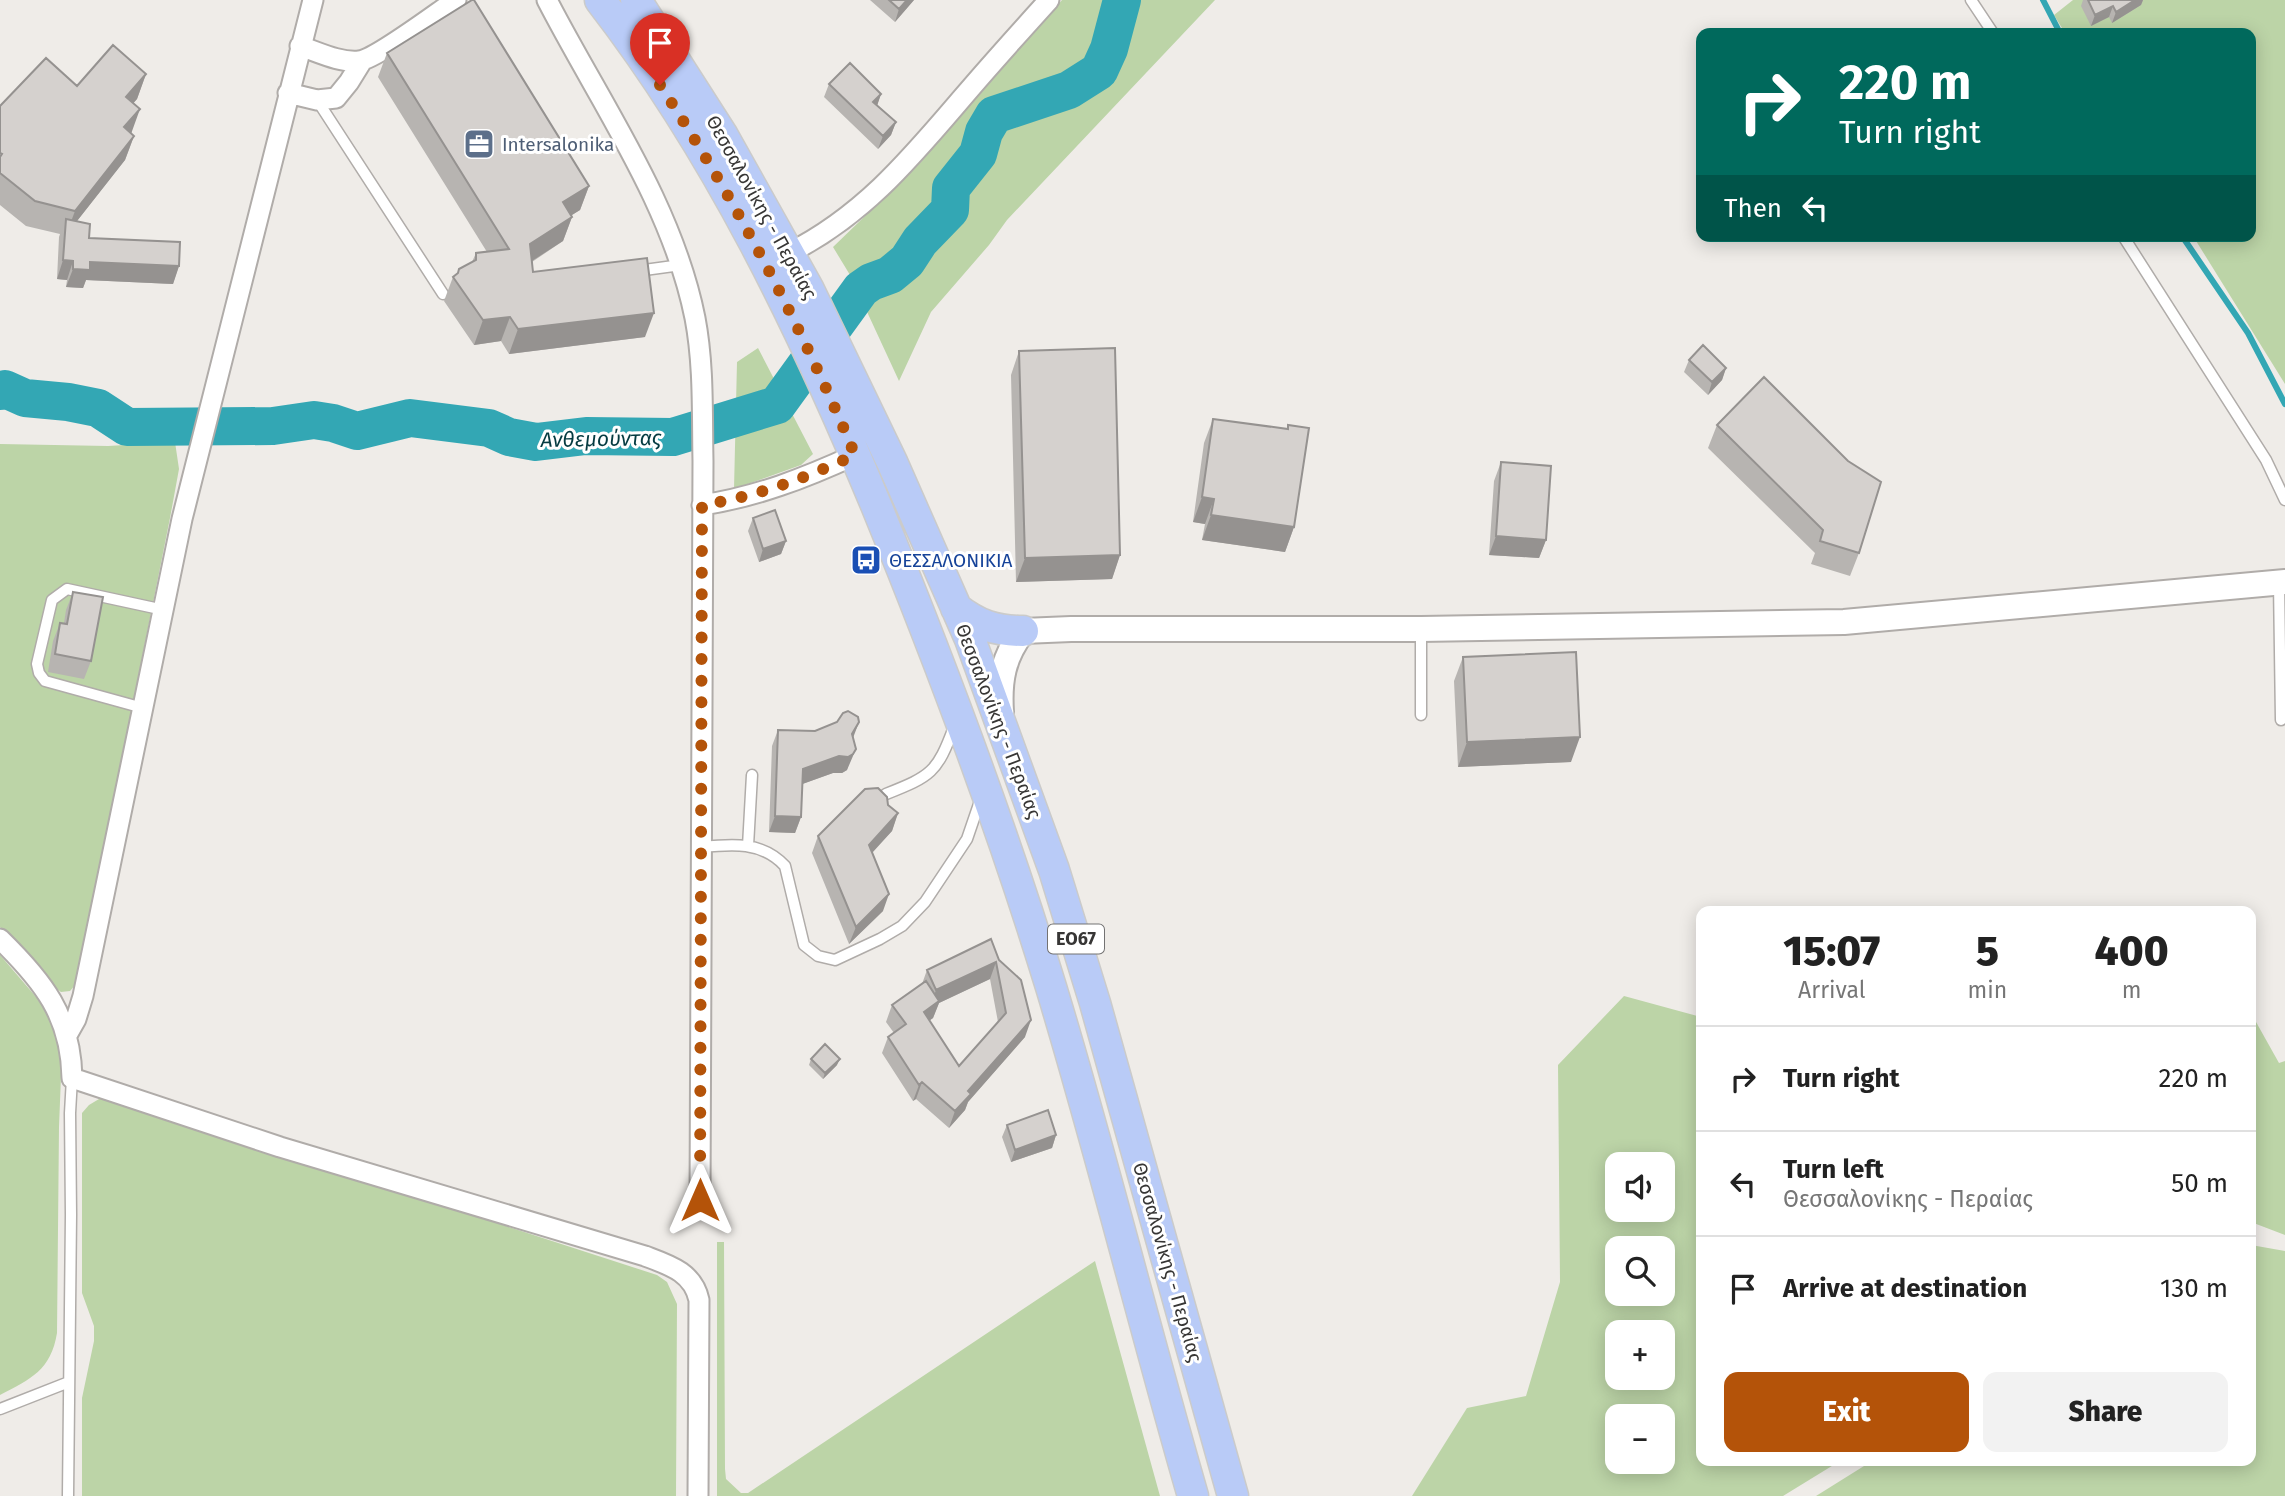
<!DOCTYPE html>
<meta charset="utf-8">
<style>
:root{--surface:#fff;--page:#f2f2f2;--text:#222;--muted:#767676;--line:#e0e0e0;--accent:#b45309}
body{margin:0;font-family:"Fira Sans",sans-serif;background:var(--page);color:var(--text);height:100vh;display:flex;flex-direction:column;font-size:26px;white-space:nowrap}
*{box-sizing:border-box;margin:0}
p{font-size:23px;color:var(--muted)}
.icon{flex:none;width:38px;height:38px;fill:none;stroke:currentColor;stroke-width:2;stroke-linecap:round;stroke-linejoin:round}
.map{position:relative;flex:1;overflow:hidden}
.panel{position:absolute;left:1696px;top:906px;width:560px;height:560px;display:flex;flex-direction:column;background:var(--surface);border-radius:14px;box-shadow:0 4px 18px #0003}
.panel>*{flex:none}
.hud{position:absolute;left:1696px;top:28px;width:560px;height:214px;border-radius:14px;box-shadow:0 4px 18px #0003;background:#00695c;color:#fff;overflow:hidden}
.controls{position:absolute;left:1605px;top:1152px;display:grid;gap:14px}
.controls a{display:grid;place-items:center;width:70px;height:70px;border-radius:14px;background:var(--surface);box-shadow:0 4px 18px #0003;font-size:35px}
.pin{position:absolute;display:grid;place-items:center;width:60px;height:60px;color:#fff;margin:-72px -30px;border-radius:50% 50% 50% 0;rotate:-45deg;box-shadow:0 0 7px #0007}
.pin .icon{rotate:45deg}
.me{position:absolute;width:77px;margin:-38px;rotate:0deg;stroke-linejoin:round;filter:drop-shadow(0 0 5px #0008)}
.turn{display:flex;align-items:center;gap:24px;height:147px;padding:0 28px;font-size:32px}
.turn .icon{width:91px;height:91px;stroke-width:2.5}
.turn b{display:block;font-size:49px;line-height:60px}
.then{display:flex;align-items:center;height:66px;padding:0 28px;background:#0003;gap:14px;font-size:26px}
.eta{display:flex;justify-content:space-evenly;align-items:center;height:119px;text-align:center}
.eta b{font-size:42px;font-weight:800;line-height:49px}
.button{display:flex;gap:14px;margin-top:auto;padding:14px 28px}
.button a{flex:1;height:80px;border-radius:14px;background:var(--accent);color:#fff;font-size:28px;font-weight:800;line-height:80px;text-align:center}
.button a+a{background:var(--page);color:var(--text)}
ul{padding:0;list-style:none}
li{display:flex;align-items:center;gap:21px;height:105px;padding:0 28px;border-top:2px solid var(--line)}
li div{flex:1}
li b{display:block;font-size:26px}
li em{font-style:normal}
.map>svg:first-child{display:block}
</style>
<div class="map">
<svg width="2285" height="1496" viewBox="0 0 2285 1496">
<rect width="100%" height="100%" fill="#efece8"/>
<path fill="#bcd4a7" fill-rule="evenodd" d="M 1062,0 L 1215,0 L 1007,220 L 989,245 L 931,312 L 899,381 L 850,275 L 833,247 L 920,163 Z
M 2073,0 L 2285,0 L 2285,384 L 2193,236 L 2250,236 L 2250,33 L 2065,33 L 2054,15 Z
M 758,348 L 813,454 L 801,465 L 734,489 L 737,362 Z
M 175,442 L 179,469 L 170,518 L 77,983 L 70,991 L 61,992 L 52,985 L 0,927 L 0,444 L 108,446 Z
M 0,955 L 37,998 L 55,1025 L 62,1051 L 59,1127 L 57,1333 C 51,1370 31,1379 0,1395 Z
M 1624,996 L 1701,1017 L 1701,1461 L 1840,1461 L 1783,1496 L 1412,1496 L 1467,1408 L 1526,1396 L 1560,1282 L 1558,1065 ZM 1617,1164 L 1662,1164 L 1662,1209 L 1617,1209 ZM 1617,1248 L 1662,1248 L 1662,1293 L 1617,1293 ZM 1617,1332 L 1662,1332 L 1662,1377 L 1617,1377 ZM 1617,1416 L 1662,1416 L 1662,1461 L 1617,1461 Z
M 2251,1013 L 2279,1063 L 2285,1061 L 2285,1235 L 2251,1222 Z
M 99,1099 L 114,1099 L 657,1275 L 667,1282 L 677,1304 L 676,1496 L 82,1496 L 82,1398 L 94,1341 L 94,1326 L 82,1293 L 82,1113 L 89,1105 Z
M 717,1242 L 724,1242 L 725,1469 L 726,1479 L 741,1493 L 748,1493 L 1095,1261 L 1160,1496 L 717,1496 Z
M 2251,1245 L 2285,1251 L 2285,1496 L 1816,1496 L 1872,1461 L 2250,1461 Z"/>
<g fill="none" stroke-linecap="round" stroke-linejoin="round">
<path stroke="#33a7b4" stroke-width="6" d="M 2043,0 L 2060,33
M 2182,236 L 2248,333 L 2285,404"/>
<path stroke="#33a7b4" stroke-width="38" d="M 0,391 L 5,389 L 25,398 L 68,402 L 98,408 L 127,427 L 273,426 L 314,420 L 333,423 L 357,431 L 410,418 L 489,428 L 509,437 L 536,442 L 586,436 L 673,437 L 777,405 L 861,289 L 871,282 L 890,275 L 907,261 L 920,241 L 950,210 L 951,188 L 978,154 L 984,132 L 994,115 L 1069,90 L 1099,71 L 1109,49 L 1122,0"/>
<g stroke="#b0aca9" stroke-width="13">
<path id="service" d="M 1971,0 L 1993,33
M 317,100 L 443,294
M 2123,236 L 2266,460 L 2285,500
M 637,271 L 681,265
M 2279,583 L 2281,720
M 1421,629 L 1421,715
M 143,708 L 45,681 L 39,673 L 37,664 L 52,600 L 67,589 L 164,610
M 886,794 C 931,776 937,773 954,727
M 748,846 L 752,775
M 701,847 C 732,844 762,841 785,866 L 804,945 L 818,956 L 835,960 L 880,939 L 902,926 L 925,902 L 967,839 L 980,801
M 0,1409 L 69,1382
M 68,1496 L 71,1215 L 70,1113 L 72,1078"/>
</g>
<g stroke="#b0aca9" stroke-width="23">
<path id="minor" d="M 547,0 C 600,103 672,203 695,318 C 704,365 702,414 703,461 L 700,1200
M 300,46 C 318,52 340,63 359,61 C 376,59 438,12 456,0
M 288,93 L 317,100 L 336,98 L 349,82 L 362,61
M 789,253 C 863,216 910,159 963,97 C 991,64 1020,32 1049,0
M 702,505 C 756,497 805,478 855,455
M 0,939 C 43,981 71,1016 72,1078 L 280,1147 L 645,1256 C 669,1265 693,1272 699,1300 L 698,1496
M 67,1035 L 76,1019 L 83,996 L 182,519 L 313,0"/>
</g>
<g stroke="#b0aca9" stroke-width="28">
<path id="tertiary" d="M 1001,712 C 999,680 1003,657 1023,631 L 1071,629 L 1421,629 L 1844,622 L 2285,582"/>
</g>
<g stroke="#cbcbca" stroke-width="33">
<path id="primary" d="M 600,0 C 717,151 803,329 876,505 C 941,664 1001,823 1051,987 C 1102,1155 1144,1327 1193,1496
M 636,0 L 723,136 L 808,288 L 892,462 L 970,639 L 1054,870 L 1095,1003 L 1233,1496
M 956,608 C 978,625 995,631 1023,631"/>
</g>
<use href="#service" stroke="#fff" stroke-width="10"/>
<use href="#minor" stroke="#fff" stroke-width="19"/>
<use href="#tertiary" stroke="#fff" stroke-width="24"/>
<use href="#primary" stroke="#b9cbf7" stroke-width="30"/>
</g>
<path fill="#b7b4b1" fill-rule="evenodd" d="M 870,0 L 914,0 L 895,22 Z
M 2083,0 L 2143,0 L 2141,5 L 2112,23 L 2109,17 L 2091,26 L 2081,6 Z
M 387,53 L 589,186 L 580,210 L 572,215 L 572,217 L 563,241 L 532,262 L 533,272 L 645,337 L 509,354 L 501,341 L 474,345 L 444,301 L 453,277 L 457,274 L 459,269 L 472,262 L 476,253 L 487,252 L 378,77 Z
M 146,74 L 137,99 L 133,103 L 131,134 L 134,136 L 125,160 L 77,221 L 89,238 L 179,266 L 173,284 L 86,280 L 83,288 L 66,287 L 67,280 L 57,279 L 59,237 L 60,234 L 26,226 L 0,205 L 0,106 L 77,86 Z
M 829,84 L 881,94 L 877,105 L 896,122 L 891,135 L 878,149 L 824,97 Z
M 1019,351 L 1120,555 L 1112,579 L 1016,582 L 1011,375 Z
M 1689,360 L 1726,368 L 1722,380 L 1708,395 L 1684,372 Z
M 1213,419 L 1287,429 L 1288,425 L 1294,527 L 1285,552 L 1202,540 L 1205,524 L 1193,522 L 1204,443 Z
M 1717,425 L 1859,553 L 1850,576 L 1811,564 L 1815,553 L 1708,448 Z
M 1501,462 L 1546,540 L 1539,558 L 1489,555 L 1494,481 Z
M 753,518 L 786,541 L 781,554 L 759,562 L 748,531 Z
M 73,592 L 91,661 L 84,679 L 48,672 L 53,641 L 60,623 L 64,623 L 66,610 Z
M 1463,657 L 1571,762 L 1458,767 L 1454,681 Z
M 778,730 L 815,731 L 853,738 L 847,770 L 842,773 L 833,773 L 802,784 L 801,817 L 795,833 L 769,832 L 772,746 Z
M 898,813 L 892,831 L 872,852 L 883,911 L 849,944 L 812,853 L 818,836 Z
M 991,939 L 1025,1037 L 968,1102 L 965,1110 L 949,1128 L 916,1099 L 913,1101 L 882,1053 L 888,1037 L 894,1033 L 886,1022 L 892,1005 L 922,984 L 927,970 ZM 990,979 L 998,1022 L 959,1066 L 929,1021 L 933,1018 L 939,1003 Z
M 811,1059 L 837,1065 L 823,1079 L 809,1065 Z
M 1007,1125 L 1056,1135 L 1052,1148 L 1011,1162 L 1002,1137 Z"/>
<path fill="#959290" d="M 907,0 L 914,0 L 895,22 L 899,9 Z
M 2135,0 L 2143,0 L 2141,5 L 2112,23 L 2116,12 Z
M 2113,6 L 2109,17 L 2091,26 L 2095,15 Z
M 146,74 L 137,99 L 117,122 L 126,97 Z
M 881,94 L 877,106 L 873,102 Z
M 140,109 L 131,134 L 124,127 Z
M 896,122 L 891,135 L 878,149 L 883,136 Z
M 134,136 L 125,160 L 66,235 L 75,211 Z
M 589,186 L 580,210 L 554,226 L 563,202 Z
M 572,217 L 563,241 L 521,268 L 530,244 Z
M 63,260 L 73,261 L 67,280 L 57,279 Z
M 90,262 L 179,266 L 173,284 L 86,280 L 83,288 L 66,287 L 73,269 Z
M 654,313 L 645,337 L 509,354 L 518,329 Z
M 510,317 L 501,341 L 474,345 L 483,320 Z
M 1726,368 L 1722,380 L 1708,395 L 1712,382 Z
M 1202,497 L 1214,499 L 1205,524 L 1193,522 Z
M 1211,515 L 1294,527 L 1285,552 L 1202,540 Z
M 1496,536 L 1546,540 L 1539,558 L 1489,555 Z
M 786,541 L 781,554 L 759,562 L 763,549 Z
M 1120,555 L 1112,579 L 1016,582 L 1025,558 Z
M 859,722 L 853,738 L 852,734 Z
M 1580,737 L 1571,762 L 1458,767 L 1467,742 Z
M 856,749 L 847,770 L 842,773 L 833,773 L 797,786 L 803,769 Z
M 898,813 L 892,831 L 863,863 L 869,845 Z
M 775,816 L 801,817 L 795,833 L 769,832 Z
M 889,894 L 883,911 L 849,944 L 856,927 Z
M 996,962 L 990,979 L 939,1003 L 933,1018 L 917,1029 L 924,1012 L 930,1007 L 936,990 Z
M 1031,1020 L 1025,1037 L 968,1102 L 965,1110 L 949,1128 L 955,1111 L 968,1091 Z
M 840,1059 L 837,1065 L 823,1079 L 825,1073 Z
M 922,1082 L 916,1099 L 913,1101 L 919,1085 Z
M 1056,1135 L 1052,1148 L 1011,1162 L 1015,1150 Z"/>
<path fill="#d5d1ce" stroke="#959290" stroke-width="2" d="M 472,0 L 474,0 L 589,186 L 563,202 L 572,217 L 530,244 L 533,272 L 647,258 L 654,313 L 518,329 L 510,317 L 483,320 L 453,277 L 458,273 L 459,269 L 476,260 L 476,253 L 509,249 L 387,53 Z
M 889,0 L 907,0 L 899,9 Z
M 2088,0 L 2135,0 L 2116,12 L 2113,6 L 2095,15 Z
M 113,45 L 146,74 L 126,97 L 140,109 L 124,127 L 134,136 L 75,211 L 35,201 L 0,173 L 0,157 L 2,154 L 0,153 L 0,106 L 46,58 L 77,86 Z
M 850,63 L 881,94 L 873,102 L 896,122 L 883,136 L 829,84 Z
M 66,219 L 90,224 L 89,238 L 180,242 L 179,266 L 90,262 L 90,270 L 73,269 L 73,261 L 63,260 Z
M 1703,345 L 1726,368 L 1712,382 L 1689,360 Z
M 1115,348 L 1120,555 L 1025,558 L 1019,351 Z
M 1764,377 L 1848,461 L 1881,482 L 1859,553 L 1820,541 L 1823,530 L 1717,425 Z
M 1213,419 L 1288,429 L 1288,425 L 1309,428 L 1294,527 L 1211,515 L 1214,499 L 1202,497 Z
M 1501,462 L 1551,466 L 1546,540 L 1496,536 Z
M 775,510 L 786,541 L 763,549 L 753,518 Z
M 73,592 L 103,597 L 91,661 L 55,654 L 60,623 L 67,624 Z
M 1576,652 L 1580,737 L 1467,742 L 1463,657 Z
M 848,711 L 858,717 L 859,722 L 852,734 L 856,749 L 853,754 L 848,757 L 839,756 L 803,769 L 801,817 L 775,816 L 778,730 L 815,731 L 837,722 L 843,713 Z
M 878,788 L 887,797 L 888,805 L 898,813 L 869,845 L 889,894 L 856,927 L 818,836 L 865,789 Z
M 991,939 L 999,960 L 1021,980 L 1031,1020 L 968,1091 L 971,1094 L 955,1111 L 922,1082 L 919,1085 L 888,1037 L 906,1024 L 892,1005 L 926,981 L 939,1001 L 924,1012 L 959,1066 L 1006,1013 L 996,962 L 936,990 L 927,970 Z
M 825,1044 L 840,1059 L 825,1073 L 811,1059 Z
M 1048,1110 L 1056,1135 L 1015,1150 L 1007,1125 Z"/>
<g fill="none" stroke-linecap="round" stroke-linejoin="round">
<path stroke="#b45309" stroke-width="12" stroke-dasharray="0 21.6" d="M 660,85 C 737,202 801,326 855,455 C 805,478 756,497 702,505 L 700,1200"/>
</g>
<defs>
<g id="office-square" transform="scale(1.575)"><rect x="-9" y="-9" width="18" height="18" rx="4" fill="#5c6f8a" stroke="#fff"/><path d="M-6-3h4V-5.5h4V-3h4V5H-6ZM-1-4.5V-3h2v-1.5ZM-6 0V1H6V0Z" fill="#fff"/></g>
<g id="bus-square" transform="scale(1.575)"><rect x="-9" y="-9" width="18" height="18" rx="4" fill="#1a4fb4" stroke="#fff"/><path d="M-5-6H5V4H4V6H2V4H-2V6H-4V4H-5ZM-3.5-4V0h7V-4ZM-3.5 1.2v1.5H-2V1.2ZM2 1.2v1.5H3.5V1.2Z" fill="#fff"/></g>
</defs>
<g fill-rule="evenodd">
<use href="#office-square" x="479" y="144"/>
<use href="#bus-square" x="866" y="560"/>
</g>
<g text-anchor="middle" stroke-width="6" stroke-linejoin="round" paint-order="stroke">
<rect fill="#fff" stroke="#737272" stroke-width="2" x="1048" y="924.5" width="56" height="29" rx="5"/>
<g font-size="18" font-weight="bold" fill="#373635">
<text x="1076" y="945">ΕΟ67</text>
</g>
<g font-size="19" fill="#4e5e75" stroke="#fff" text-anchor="start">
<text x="502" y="151">Intersalonika</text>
</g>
<g font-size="19" fill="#373635" stroke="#fff">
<text transform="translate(762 207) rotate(61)" y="7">Θεσσαλονίκης - Περαίας</text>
<text transform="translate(999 721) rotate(69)" y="7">Θεσσαλονίκης - Περαίας</text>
<text transform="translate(1168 1262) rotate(74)" y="7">Θεσσαλονίκης - Περαίας</text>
</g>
<g font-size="19" fill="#164399" stroke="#fff" text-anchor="start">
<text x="889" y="567">ΘΕΣΣΑΛΟΝΙΚΙΑ</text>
</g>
<g font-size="21" font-style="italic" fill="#053b41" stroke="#fff">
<text transform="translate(601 439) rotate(-1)" y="7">Ανθεμούντας</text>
</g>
</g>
</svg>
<div class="controls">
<a><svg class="icon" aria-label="sound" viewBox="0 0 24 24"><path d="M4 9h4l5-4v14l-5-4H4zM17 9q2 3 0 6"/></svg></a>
<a><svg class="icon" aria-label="search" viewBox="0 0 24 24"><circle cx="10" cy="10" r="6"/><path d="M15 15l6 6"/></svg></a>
<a>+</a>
<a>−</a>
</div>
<div class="pin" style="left:660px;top:85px;background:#d93025"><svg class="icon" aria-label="arrive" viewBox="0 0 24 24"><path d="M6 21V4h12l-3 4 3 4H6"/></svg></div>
<svg class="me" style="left:700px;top:1200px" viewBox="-20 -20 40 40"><path d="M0-17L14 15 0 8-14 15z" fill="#b45309" stroke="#fff" stroke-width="4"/></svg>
<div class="hud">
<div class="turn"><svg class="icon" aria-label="right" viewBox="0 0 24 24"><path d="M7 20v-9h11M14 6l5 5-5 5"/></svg><div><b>220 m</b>Turn right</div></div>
<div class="then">Then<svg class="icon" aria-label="left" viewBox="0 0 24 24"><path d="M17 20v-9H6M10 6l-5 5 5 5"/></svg></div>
</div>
<section class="panel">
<div class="eta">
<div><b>15:07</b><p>Arrival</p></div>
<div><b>5</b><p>min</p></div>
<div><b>400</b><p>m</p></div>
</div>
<ul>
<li><svg class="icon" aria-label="right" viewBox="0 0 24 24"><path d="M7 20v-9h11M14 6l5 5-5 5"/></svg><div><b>Turn right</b></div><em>220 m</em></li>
<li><svg class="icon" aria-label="left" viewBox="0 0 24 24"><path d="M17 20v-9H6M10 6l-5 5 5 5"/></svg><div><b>Turn left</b><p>Θεσσαλονίκης - Περαίας</p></div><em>50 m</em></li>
<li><svg class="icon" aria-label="arrive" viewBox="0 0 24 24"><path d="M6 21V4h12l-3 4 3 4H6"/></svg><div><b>Arrive at destination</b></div><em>130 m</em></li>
</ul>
<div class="button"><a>Exit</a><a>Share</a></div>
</section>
</div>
